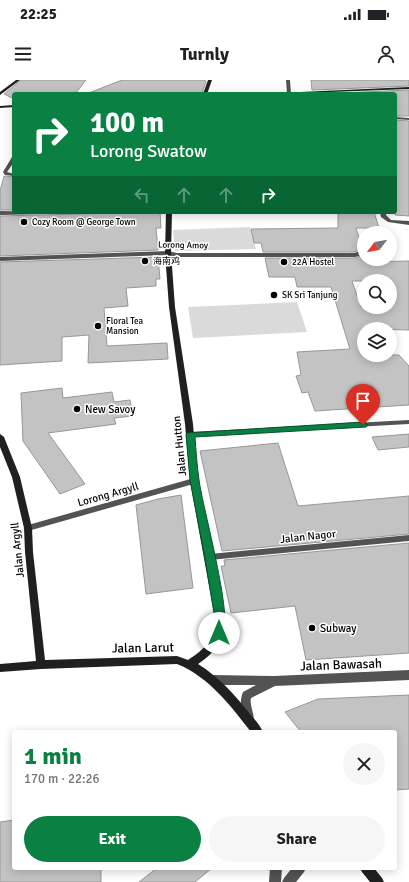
<!DOCTYPE html>
<meta charset="utf-8">
<style>
:root{--surface:#fff;--page:#f6f6f6;--text:#202124;--muted:#757577;--accent:#0b8043}
body{margin:0;font-family:Signika,"Noto Sans SC",sans-serif;background:var(--page);color:var(--text);height:100vh;display:flex;flex-direction:column;font-size:15px;white-space:nowrap}
*{box-sizing:border-box;margin:0}
p{font-size:13px;color:var(--muted)}
.icon{flex:none;width:22px;height:22px;fill:none;stroke:currentColor;stroke-width:2;stroke-linecap:round;stroke-linejoin:round}
.map{position:relative;flex:1;overflow:hidden}
.panel{position:absolute;left:12px;top:650px;width:385px;height:140px;display:flex;flex-direction:column;background:var(--surface);border-radius:4px;box-shadow:0 2px 10px #0003}
.panel>*{flex:none}
.hud{position:absolute;left:12px;top:12px;width:385px;height:122px;border-radius:4px;box-shadow:0 2px 10px #0003;background:#0b8043;color:#fff;overflow:hidden}
.needle{width:26px;rotate:239deg}
.tools{position:absolute;left:357px;top:146px;display:grid;gap:8px}
.tools a{display:grid;place-items:center;width:40px;height:40px;border-radius:50%;background:var(--surface);box-shadow:0 2px 10px #0003;font-size:20px}
.pin{position:absolute;display:grid;place-items:center;width:34px;height:34px;color:#fff;margin:-41px -17px;border-radius:50% 50% 50% 0;rotate:-45deg;box-shadow:0 0 4px #0007}
.pin .icon{rotate:45deg}
.me{position:absolute;width:44px;margin:-22px;rotate:0deg;stroke-linejoin:round;filter:drop-shadow(0 0 3px #0008)}
.turn{display:flex;align-items:center;gap:14px;height:84px;padding:0 12px;font-size:18px}
.turn .icon{width:52px;height:52px;stroke-width:2.5}
.turn b{display:block;font-size:28px;line-height:34px}
.lanes{display:flex;align-items:center;height:38px;padding:0 12px;background:#0003;justify-content:center;gap:20px;direction:ltr}
.lanes .off{opacity:.35}
.round{display:grid;place-items:center;flex:none;width:42px;height:42px;border-radius:21px;background:var(--page)}
.head{display:flex;align-items:center;justify-content:space-between;height:68px;padding:0 12px}
h1{font-size:24px;font-weight:700;line-height:30px;color:var(--accent)}
.button{display:flex;gap:8px;margin-top:auto;padding:8px 12px}
.button a{flex:1;height:46px;border-radius:24px;background:var(--accent);color:#fff;font-size:16px;font-weight:700;line-height:46px;text-align:center}
.button a+a{background:var(--page);color:var(--text)}
.status{display:flex;justify-content:space-between;align-items:center;height:28px;padding:0 20px;background:var(--surface);direction:ltr}
.status svg{height:11px;fill:currentColor}
header{display:flex;justify-content:space-between;align-items:center;height:52px;padding:0 12px;background:var(--surface);font-size:18px;font-weight:700}
.map>svg:first-child{display:block}
</style>
<div class="status"><b>22:25</b><svg viewBox="0 0 49 12"><path d="M0 12V9h3v3zM5 12V6h3v6zM10 12V3h3v9zM15 12V0h3v12zM26 1h20v11H26zM47 4h2v5h-2z"/></svg></div>
<header><svg class="icon" aria-label="menu" viewBox="0 0 24 24"><path d="M4 6h16M4 12h16M4 18h16"/></svg>Turnly<svg class="icon" aria-label="person" viewBox="0 0 24 24"><circle cx="12" cy="8" r="4"/><path d="M4 21q1-7 8-7t8 7"/></svg></header>
<div class="map">
<svg width="409" height="802" viewBox="0 0 409 802">
<rect width="100%" height="100%" fill="#fff"/>
<path fill="#dadada" d="M 250,147 L 256,169 L 175,171 L 173,150 Z
M 297,222 L 307,252 L 193,258 L 188,227 Z"/>
<path fill="#c3c3c3" stroke="#979797" fill-rule="evenodd" d="M 21,0 L 86,0 L 75,14 L 14,14 L 14,19 L 4,14 Z
M 122,0 L 204,0 L 206,1 L 202,14 L 89,14 L 89,13 Z
M 311,0 L 409,0 L 409,6 L 312,10 Z
M 409,10 L 409,36 L 395,36 L 395,14 L 317,14 Z
M 395,40 L 409,41 L 409,136 L 395,135 Z
M 4,96 L 14,97 L 14,130 L 0,130 L 0,111 Z
M 160,132 L 161,148 L 156,148 L 158,170 L 0,176 L 0,136 Z
M 338,132 L 374,132 L 379,148 L 356,148 L 362,167 L 355,172 L 263,172 L 261,163 L 254,163 L 251,149 L 338,148 Z
M 364,175 L 364,179 L 366,179 L 367,182 L 409,181 L 409,250 L 364,249 L 364,275 L 399,275 L 409,286 L 409,325 L 315,331 L 308,312 L 302,313 L 296,296 L 301,295 L 297,272 L 350,269 L 331,207 L 297,207 L 295,197 L 269,197 L 265,178 L 355,178 ZM 352,201 L 390,201 L 390,227 L 361,227 Z
M 158,177 L 160,199 L 156,199 L 156,206 L 126,208 L 128,226 L 104,228 L 107,266 L 167,263 L 168,279 L 88,283 L 89,255 L 62,257 L 62,281 L 0,285 L 0,182 Z
M 62,308 L 63,318 L 112,312 L 114,322 L 130,320 L 133,336 L 114,338 L 116,344 L 48,353 L 85,404 L 60,414 L 23,361 L 21,313 Z
M 409,354 L 409,367 L 378,370 L 372,357 Z
M 278,363 L 298,426 L 409,416 L 409,454 L 222,471 L 200,371 Z
M 181,415 L 193,508 L 146,514 L 136,425 L 158,419 Z
M 409,463 L 409,573 L 306,580 L 295,526 L 231,533 L 221,486 L 225,486 L 224,480 Z
M 409,615 L 409,709 L 395,710 L 395,652 L 301,652 L 285,632 L 318,619 Z
M 14,740 L 14,788 L 101,788 L 101,802 L 0,802 L 0,742 Z
M 157,788 L 212,788 L 195,802 L 139,802 Z"/>
<g fill="none" stroke-linecap="round" stroke-linejoin="round">
<path fill="#535353" fill-rule="evenodd" d="M 286,0 L 290,0 L 291,14 L 287,14 Z
M 395,37 L 409,38 L 409,40 L 395,39 Z
M 12,77 L 14,77 L 14,82 L 7,92 L 14,94 L 14,96 L 5,95 L 3,92 Z
M 0,131 L 47,132 L 44,134 L 0,135 Z
M 380,132 L 386,132 L 386,135 L 391,140 L 409,141 L 409,145 L 388,142 L 381,137 Z
M 364,168 L 364,173 L 362,175 L 355,177 L 177,177 L 168,175 L 0,181 L 0,177 L 168,171 L 177,173 L 355,173 Z
M 409,340 L 409,344 L 190,356 L 186,354 L 190,352 Z
M 194,398 L 198,401 L 197,403 L 28,451 L 25,450 L 24,448 L 25,446 L 28,445 Z
M 409,455 L 409,461 L 210,480 L 207,479 L 206,477 L 207,475 L 210,474 Z
M 409,590 L 409,600 L 275,606 L 251,618 C 249,626 256,635 253,643 L 249,644 L 245,643 C 241,632 239,622 243,612 L 256,605 L 212,605 L 208,603 L 207,600 L 208,597 L 212,595 L 274,596 Z
M 270,788 L 282,788 L 281,802 L 269,802 Z
M 292,788 L 306,788 L 304,792 L 296,802 L 282,802 L 284,798 Z"/>
<path fill="#202020" fill-rule="evenodd" d="M 16,0 L 20,0 L 0,15 L 0,12 Z
M 208,0 L 212,0 L 207,14 L 203,14 Z
M 409,7 L 409,9 L 277,14 L 279,13 Z
M 14,25 L 14,27 L 0,28 L 0,26 Z
M 166,132 L 172,132 L 171,173 L 175,227 L 193,344 L 198,401 L 225,539 C 223,561 216,572 198,584 C 219,597 235,615 250,634 C 255,640 260,645 263,652 L 251,652 C 231,626 209,597 177,584 L 41,589 L 0,592 L 0,584 L 36,581 L 25,472 L 24,448 L 12,397 L 0,367 L 0,354 L 4,357 L 20,397 L 32,448 L 33,472 L 45,580 L 177,576 L 188,580 C 206,568 213,561 215,539 L 190,401 L 185,344 L 169,227 L 165,173 Z
M 360,788 L 374,788 L 382,798 L 384,802 L 370,802 L 362,792 Z"/>
</g>
<path fill="#0b8043" stroke="#07532c" d="M 363,342 L 368,345 L 366,347 L 195,357 C 196,371 197,386 199,400 C 203,429 233,536 223,556 L 219,558 L 215,556 L 214,553 L 215,539 L 205,478 L 190,400 L 186,354 L 187,353 Z"/>
<g fill="#000" stroke="#fff" stroke-width="1.5">
<circle cx="24" cy="142" r="4"/>
<circle cx="145" cy="181" r="4"/>
<circle cx="284" cy="182" r="4"/>
<circle cx="274" cy="215" r="4"/>
<circle cx="98" cy="246" r="4"/>
<circle cx="77" cy="329" r="4"/>
<circle cx="312" cy="548" r="4"/>
</g>
<g text-anchor="middle" stroke-width="3" stroke-linejoin="round" paint-order="stroke">
<g font-size="9" fill="#000" stroke="#fff" text-anchor="start">
<text x="32" y="145">Cozy Room @ George Town</text>
<text x="153" y="184">海南鸡</text>
<text x="292" y="185">22A Hostel</text>
<text x="282" y="218">SK Sri Tanjung</text>
<text x="106" y="244">Floral Tea<tspan x="106" dy="10">Mansion</tspan></text>
</g>
<g font-size="9" fill="#000" stroke="#fff">
<text transform="translate(183 165) rotate(1)" y="3">Lorong Amoy</text>
</g>
<g font-size="11" fill="#000" stroke="#fff" text-anchor="start">
<text x="85" y="333">New Savoy</text>
<text x="320" y="552">Subway</text>
</g>
<g font-size="11" fill="#000" stroke="#fff">
<text transform="translate(179 366) rotate(-96)" y="4">Jalan Hutton</text>
<text transform="translate(108 414) rotate(-16)" y="4">Lorong Argyll</text>
<text transform="translate(308 456) rotate(-6)" y="4">Jalan Nagor</text>
<text transform="translate(17 470) rotate(-96)" y="4">Jalan Argyll</text>
</g>
<g font-size="13" fill="#000" stroke="#fff">
<text transform="translate(143 567) rotate(-1)" y="5">Jalan Larut</text>
<text transform="translate(341 584) rotate(-2)" y="5">Jalan Bawasah</text>
</g>
</g>
</svg>
<div class="tools">
<a><svg class="needle" viewBox="-14 -14 28 28"><path d="M0-13l5 13h-10z" fill="#e53935"/><path d="M0 13l5-13h-10z" fill="#757577"/></svg></a>
<a><svg class="icon" aria-label="search" viewBox="0 0 24 24"><circle cx="10" cy="10" r="6"/><path d="M15 15l6 6"/></svg></a>
<a><svg class="icon" aria-label="layers" viewBox="0 0 24 24"><path d="M12 4l9 5-9 5-9-5zM3 14l9 5 9-5"/></svg></a>
</div>
<div class="pin" style="left:363px;top:345px;background:#d93025"><svg class="icon" aria-label="arrive" viewBox="0 0 24 24"><path d="M6 21V4h12l-3 4 3 4H6"/></svg></div>
<svg class="me" style="left:219px;top:553px" viewBox="-20 -20 40 40"><circle r="19" fill="#fff"/><path d="M0-13L10 11 0 6-10 11z" fill="#0b8043"/></svg>
<div class="hud">
<div class="turn"><svg class="icon" aria-label="right" viewBox="0 0 24 24"><path d="M7 20v-9h11M14 6l5 5-5 5"/></svg><div><b>100 m</b>Lorong Swatow</div></div>
<div class="lanes"><svg class="icon off" aria-label="left" viewBox="0 0 24 24"><path d="M17 20v-9H6M10 6l-5 5 5 5"/></svg><svg class="icon off" aria-label="ahead" viewBox="0 0 24 24"><path d="M12 20V5M6 11l6-6 6 6"/></svg><svg class="icon off" aria-label="ahead" viewBox="0 0 24 24"><path d="M12 20V5M6 11l6-6 6 6"/></svg><svg class="icon" aria-label="right" viewBox="0 0 24 24"><path d="M7 20v-9h11M14 6l5 5-5 5"/></svg></div>
</div>
<section class="panel">
<div class="head"><div><h1>1 min</h1><p>170 m · 22:26</p></div><a class="round"><svg class="icon" aria-label="close" viewBox="0 0 24 24"><path d="M6 6l12 12M18 6L6 18"/></svg></a></div>
<div class="button"><a>Exit</a><a>Share</a></div>
</section>
</div>
